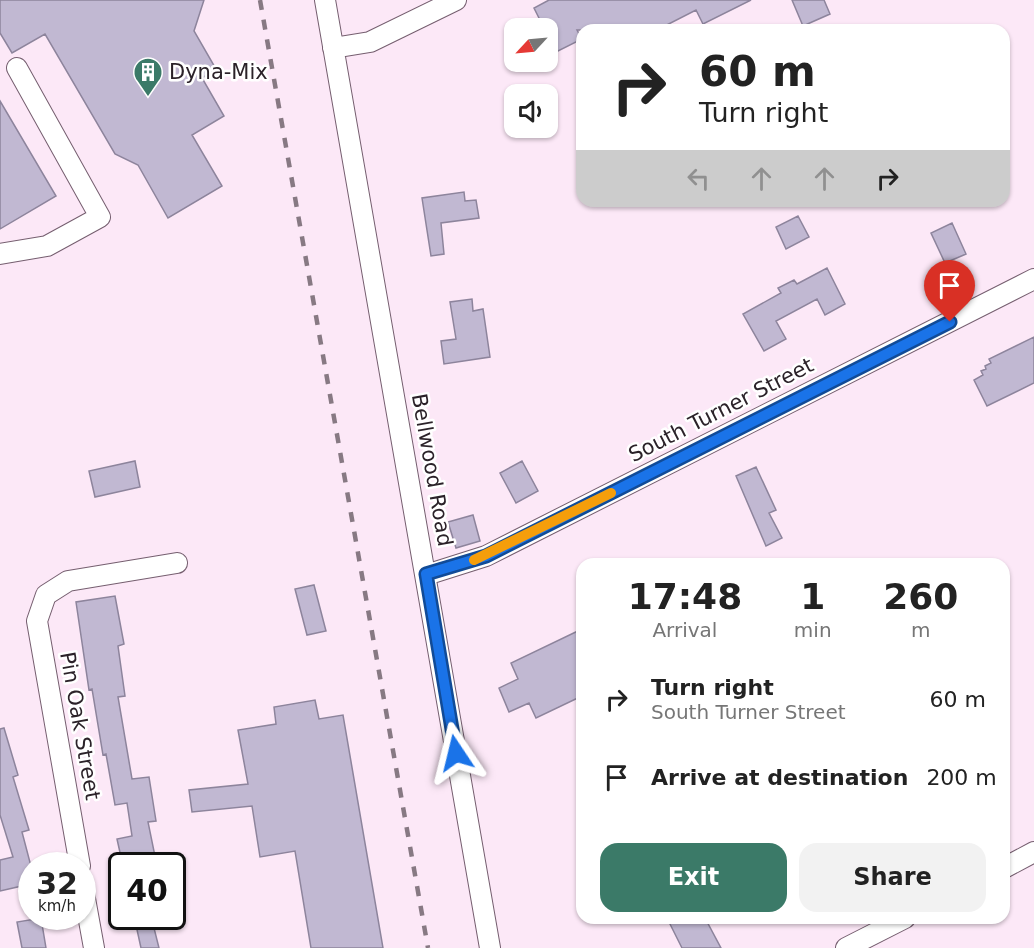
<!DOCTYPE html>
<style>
:root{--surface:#fff;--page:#f2f2f2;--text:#222;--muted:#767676;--accent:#3b7a68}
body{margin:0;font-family:"DejaVu Sans",sans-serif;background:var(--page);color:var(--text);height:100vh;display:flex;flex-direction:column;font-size:22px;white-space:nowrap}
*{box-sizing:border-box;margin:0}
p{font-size:20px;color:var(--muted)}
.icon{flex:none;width:33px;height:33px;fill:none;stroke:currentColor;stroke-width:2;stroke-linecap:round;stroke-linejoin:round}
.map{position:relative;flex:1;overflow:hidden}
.sheet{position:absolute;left:576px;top:558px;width:434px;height:366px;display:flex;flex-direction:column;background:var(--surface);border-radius:18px;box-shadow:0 2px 4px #0004}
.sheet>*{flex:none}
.banner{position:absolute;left:576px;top:24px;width:434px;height:183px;border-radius:18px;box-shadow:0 2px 4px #0004;background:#fff;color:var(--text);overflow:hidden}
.needle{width:39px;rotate:244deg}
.controls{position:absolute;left:504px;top:18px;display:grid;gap:12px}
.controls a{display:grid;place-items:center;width:54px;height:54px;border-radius:12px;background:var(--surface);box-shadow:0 2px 4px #0004;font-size:30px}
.speed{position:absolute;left:18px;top:852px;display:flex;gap:12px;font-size:30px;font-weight:700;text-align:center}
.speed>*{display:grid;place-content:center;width:78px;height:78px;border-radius:50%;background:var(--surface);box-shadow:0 2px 4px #0004;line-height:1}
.speed small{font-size:15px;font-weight:400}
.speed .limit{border:3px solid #111;border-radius:9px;background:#fff;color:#111}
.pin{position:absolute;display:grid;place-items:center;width:51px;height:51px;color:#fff;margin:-62px -26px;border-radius:50% 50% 50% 0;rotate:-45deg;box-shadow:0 0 6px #0007}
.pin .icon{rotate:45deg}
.me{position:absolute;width:66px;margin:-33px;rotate:350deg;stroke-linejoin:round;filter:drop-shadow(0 0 4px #0008)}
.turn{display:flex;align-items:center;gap:21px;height:126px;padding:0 24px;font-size:27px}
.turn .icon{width:78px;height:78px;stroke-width:2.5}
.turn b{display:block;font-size:42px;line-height:51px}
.lanes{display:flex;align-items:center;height:57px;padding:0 24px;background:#0003;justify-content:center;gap:30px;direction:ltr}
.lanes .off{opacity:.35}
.eta{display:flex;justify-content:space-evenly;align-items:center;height:102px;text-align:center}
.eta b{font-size:36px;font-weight:700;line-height:42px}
.button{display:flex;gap:12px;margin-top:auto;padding:12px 24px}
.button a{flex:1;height:69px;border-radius:18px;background:var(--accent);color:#fff;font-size:24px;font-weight:700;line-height:69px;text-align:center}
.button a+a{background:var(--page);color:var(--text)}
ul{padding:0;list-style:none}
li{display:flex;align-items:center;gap:18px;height:78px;padding:0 24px}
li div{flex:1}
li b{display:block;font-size:22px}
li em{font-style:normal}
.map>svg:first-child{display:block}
</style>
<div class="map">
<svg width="1034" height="948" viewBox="0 0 1034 948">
<rect width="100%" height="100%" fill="#fce8f7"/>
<path fill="#c1b8d2" stroke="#8d849c" stroke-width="1.5" d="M 0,0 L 204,0 L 194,31 L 216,69 L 202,78 L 224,116 L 192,135 L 222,186 L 168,218 L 138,165 L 115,154 L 45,34 L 12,53 L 0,33 Z
M 549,0 L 751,0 L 703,24 L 696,10 L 657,30 L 577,30 L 582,39 L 556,52 L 548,35 L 548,28 L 544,28 L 534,8 Z
M 792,0 L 824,0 L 830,14 L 803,26 Z
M 0,101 L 56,196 L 0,229 Z
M 464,192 L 465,201 L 476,200 L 479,218 L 441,223 L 444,254 L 431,256 L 422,198 Z
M 798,216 L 809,237 L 786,249 L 776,227 Z
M 952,223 L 966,254 L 945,263 L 931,233 Z
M 827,268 L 845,304 L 825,315 L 817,299 L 776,321 L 786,339 L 764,351 L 743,314 L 781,293 L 778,288 L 794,280 L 797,284 Z
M 472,299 L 473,311 L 483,309 L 490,357 L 444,364 L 441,341 L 456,339 L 450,302 Z
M 1034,337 L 1034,383 L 987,406 L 974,380 L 983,375 L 981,371 L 986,369 L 985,366 L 991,363 L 989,359 Z
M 135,461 L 140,487 L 95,497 L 89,471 Z
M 522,461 L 538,491 L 516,503 L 500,473 Z
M 756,467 L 776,510 L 769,513 L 782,538 L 766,546 L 736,476 Z
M 473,515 L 480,541 L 456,548 L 448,522 Z
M 314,585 L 326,631 L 307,635 L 295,589 Z
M 115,596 L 124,644 L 118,646 L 125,696 L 118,697 L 132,779 L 149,777 L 156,821 L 148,822 L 157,866 L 123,866 L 117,839 L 132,836 L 127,803 L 115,805 L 106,754 L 103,755 L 92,689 L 89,690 L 76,602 Z
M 582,629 L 582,696 L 536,718 L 529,703 L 509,712 L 499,688 L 518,679 L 511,663 Z
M 315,700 L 319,719 L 343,715 L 383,948 L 311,948 L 295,851 L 260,857 L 252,806 L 192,812 L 189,790 L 248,784 L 238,730 L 276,724 L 274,707 Z
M 4,728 L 18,775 L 13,777 L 29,830 L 22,832 L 32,870 L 32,890 L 24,892 L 22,886 L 0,891 L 0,860 L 13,857 L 0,815 L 0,729 Z
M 134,916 L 151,916 L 159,948 L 141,948 Z
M 41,918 L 46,948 L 22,948 L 17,922 Z
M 667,918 L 705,918 L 721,948 L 682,948 Z"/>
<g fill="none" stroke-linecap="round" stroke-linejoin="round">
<g stroke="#755e6f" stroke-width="22">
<path id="minor" d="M 325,0 L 490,948
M 333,48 L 370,42 L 456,0
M 0,254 L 47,246 L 100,217 L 17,68
M 426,575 L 486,556 L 1034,279
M 80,866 L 37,621 L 46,595 L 68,581 L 177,563
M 1004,868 L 1034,852
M 82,882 L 94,948
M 846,948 L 905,918"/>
</g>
<use href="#minor" stroke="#fff" stroke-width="20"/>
<path stroke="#877983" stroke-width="4.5" stroke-dasharray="10 10" stroke-linecap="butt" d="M 260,0 L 428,948"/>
</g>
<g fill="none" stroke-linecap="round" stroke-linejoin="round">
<g stroke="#114b97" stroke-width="15">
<path id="route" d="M 456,753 L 426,574 L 486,556 L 950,322"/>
</g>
<use href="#route" stroke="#1a73e8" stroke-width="10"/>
<path stroke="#f59e0b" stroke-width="10" d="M 474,560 L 611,493"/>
</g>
<defs>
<g id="building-pin" transform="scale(1.5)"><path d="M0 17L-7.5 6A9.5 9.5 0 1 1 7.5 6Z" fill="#3b7a68" stroke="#fff"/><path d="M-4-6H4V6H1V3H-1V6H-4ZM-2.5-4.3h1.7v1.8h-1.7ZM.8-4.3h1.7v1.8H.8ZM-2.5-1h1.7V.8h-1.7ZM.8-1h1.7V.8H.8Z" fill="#fff"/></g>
</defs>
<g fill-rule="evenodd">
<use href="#building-pin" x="148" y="72"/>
</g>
<g text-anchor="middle" stroke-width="5" stroke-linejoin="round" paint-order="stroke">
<g font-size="21" fill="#2b2229" stroke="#fff" text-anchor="start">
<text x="169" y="79">Dyna-Mix</text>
</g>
<g font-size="21" fill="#2b2229" stroke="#fff">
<text transform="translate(721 410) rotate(-27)" y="7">South Turner Street</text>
<text transform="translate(432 470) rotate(80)" y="7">Bellwood Road</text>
<text transform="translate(80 726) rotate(80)" y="7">Pin Oak Street</text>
</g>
</g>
</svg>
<div class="controls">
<a><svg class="needle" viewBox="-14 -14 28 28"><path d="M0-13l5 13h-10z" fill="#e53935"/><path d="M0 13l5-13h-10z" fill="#767676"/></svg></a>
<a><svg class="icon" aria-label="sound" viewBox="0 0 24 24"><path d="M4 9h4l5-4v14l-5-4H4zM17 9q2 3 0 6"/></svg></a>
</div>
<div class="speed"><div>32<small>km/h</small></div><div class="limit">40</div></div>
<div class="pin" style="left:950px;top:322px;background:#d93025"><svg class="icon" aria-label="arrive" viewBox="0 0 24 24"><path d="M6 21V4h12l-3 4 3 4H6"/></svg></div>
<svg class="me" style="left:456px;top:753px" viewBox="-20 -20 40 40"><path d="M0-17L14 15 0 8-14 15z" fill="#1a73e8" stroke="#fff" stroke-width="4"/></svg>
<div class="banner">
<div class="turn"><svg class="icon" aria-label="right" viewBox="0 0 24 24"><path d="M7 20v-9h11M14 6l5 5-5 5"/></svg><div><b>60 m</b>Turn right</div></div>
<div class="lanes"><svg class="icon off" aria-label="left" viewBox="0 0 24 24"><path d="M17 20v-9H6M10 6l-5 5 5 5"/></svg><svg class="icon off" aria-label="ahead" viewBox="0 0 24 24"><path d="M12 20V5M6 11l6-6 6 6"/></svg><svg class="icon off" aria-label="ahead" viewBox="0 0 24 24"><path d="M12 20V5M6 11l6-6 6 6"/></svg><svg class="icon" aria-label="right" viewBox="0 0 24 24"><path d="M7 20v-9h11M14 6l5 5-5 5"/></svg></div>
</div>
<section class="sheet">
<div class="eta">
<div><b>17:48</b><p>Arrival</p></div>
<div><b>1</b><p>min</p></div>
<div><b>260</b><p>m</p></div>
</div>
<ul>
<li><svg class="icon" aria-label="right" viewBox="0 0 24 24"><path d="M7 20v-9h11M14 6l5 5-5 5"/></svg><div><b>Turn right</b><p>South Turner Street</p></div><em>60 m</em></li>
<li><svg class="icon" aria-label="arrive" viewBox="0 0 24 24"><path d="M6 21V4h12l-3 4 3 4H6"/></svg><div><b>Arrive at destination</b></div><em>200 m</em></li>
</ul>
<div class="button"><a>Exit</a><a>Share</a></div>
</section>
</div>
